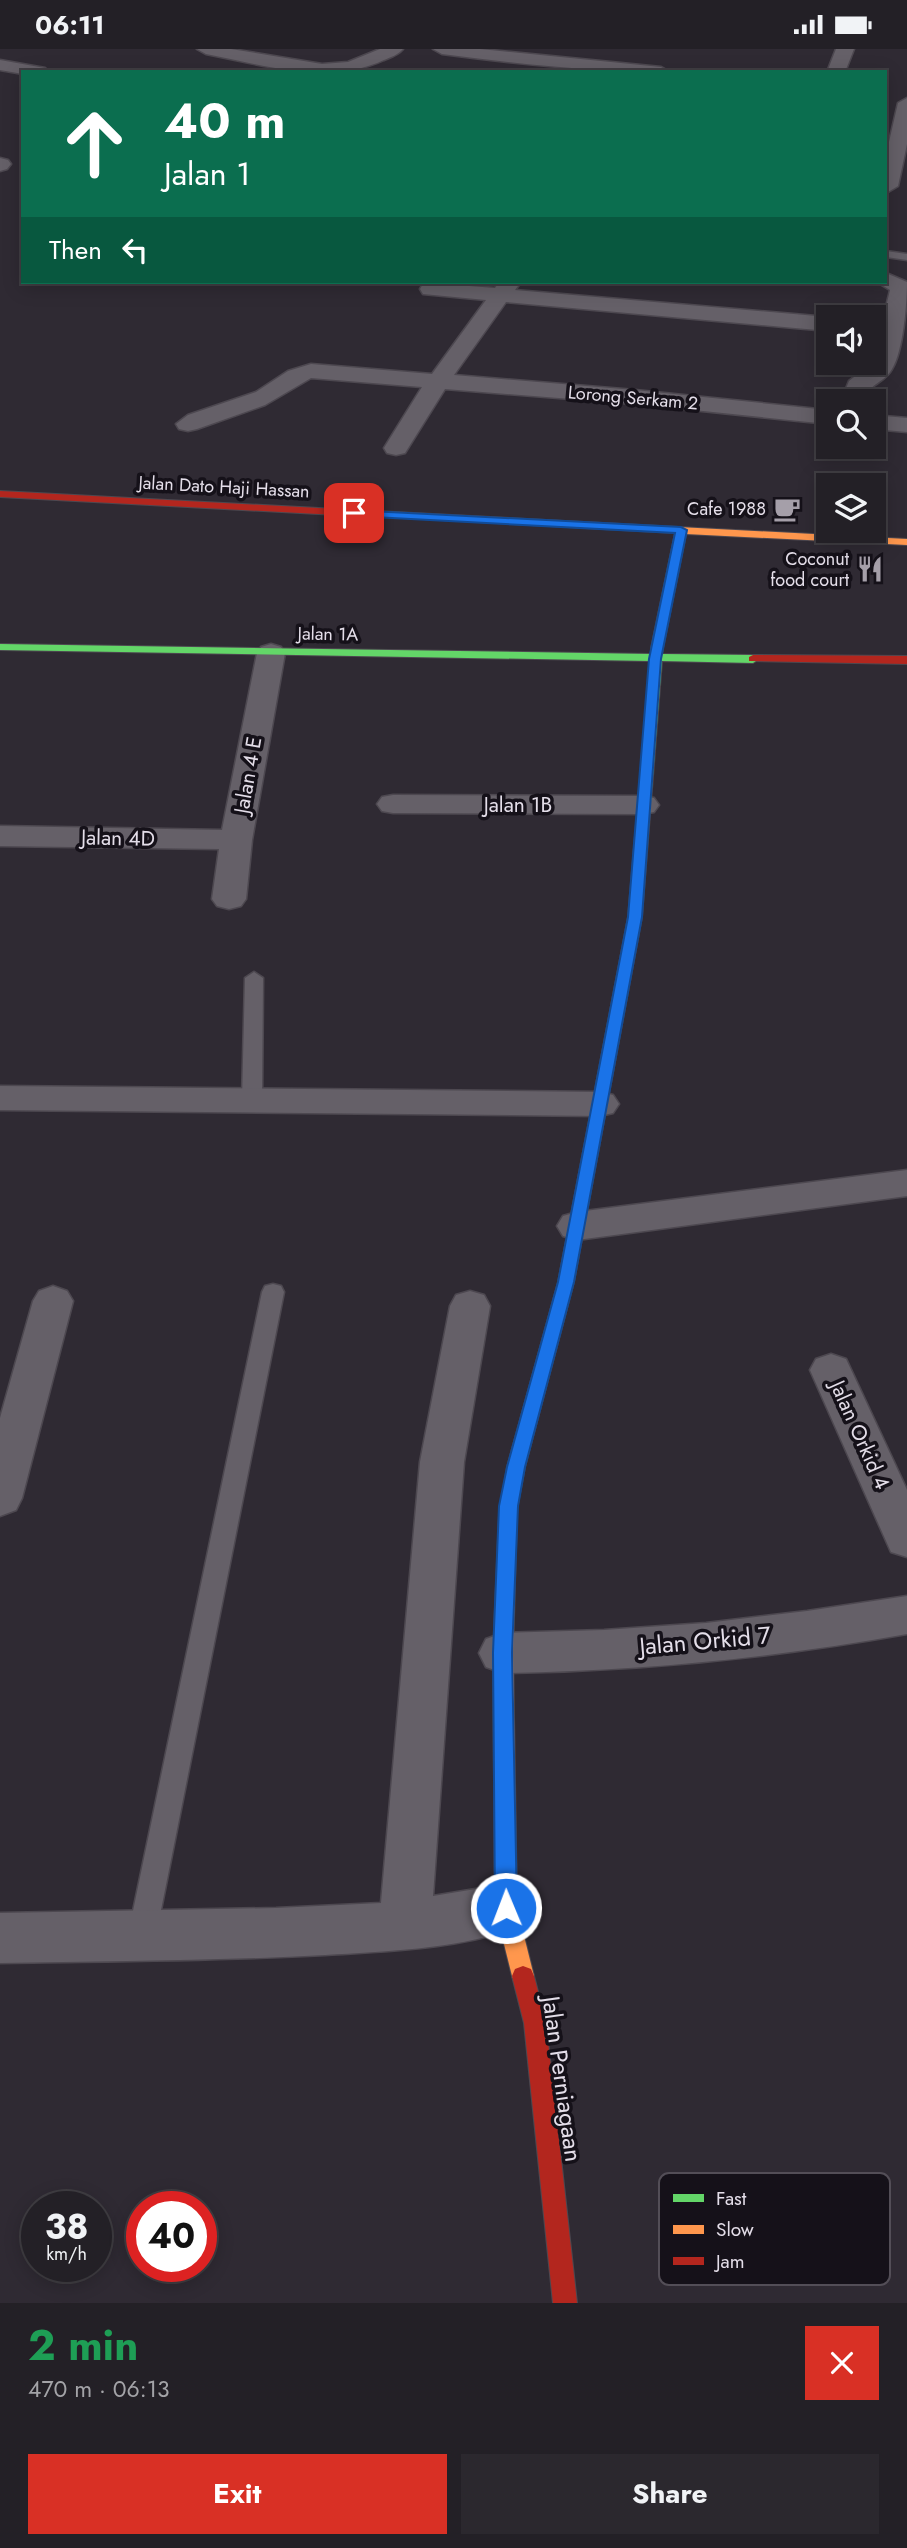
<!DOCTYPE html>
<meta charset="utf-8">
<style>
:root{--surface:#232026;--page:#2b282e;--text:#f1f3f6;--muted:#a3a3a7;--line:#403e43;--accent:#d93025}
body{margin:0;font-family:Jost,sans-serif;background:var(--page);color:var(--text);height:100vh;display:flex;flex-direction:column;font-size:26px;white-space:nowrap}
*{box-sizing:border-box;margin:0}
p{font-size:23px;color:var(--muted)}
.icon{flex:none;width:38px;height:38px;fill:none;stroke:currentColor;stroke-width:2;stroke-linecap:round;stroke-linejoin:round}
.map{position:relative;height:2254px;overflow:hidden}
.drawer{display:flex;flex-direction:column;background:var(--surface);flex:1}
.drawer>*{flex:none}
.banner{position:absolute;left:21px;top:21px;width:866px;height:214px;border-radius:0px;box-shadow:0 4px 18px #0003,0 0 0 2px var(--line);background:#0b6e4f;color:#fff;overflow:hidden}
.buttons{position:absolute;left:816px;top:256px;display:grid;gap:14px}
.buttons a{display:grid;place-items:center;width:70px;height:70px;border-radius:0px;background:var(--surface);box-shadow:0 4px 18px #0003,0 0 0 2px var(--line);font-size:35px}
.speed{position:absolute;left:21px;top:2142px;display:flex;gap:14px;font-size:35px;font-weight:700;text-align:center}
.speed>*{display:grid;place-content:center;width:91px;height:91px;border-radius:50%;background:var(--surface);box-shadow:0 4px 18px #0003,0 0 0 2px var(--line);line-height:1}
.speed small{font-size:18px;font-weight:400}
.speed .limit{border:10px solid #d22;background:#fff;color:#111}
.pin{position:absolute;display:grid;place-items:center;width:60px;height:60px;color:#fff;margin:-30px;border-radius:14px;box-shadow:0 4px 10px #0006}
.me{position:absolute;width:77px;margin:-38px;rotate:359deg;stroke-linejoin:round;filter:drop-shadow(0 0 5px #0008)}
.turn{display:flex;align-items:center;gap:24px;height:147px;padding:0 28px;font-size:32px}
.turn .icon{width:91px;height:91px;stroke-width:2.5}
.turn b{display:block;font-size:49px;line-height:60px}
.then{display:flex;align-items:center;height:66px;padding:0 28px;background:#0003;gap:14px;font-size:26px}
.round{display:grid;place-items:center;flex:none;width:74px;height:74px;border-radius:0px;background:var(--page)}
.summary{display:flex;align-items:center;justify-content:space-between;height:119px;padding:0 28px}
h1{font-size:42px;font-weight:700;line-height:52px;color:#1e9e55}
.primary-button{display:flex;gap:14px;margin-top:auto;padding:14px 28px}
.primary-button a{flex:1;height:80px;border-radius:0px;background:var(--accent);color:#fff;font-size:28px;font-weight:700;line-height:80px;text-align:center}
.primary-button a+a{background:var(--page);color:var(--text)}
.status{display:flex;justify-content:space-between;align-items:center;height:49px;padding:0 35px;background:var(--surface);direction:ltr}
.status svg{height:19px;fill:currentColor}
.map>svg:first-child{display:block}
</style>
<div class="status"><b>06:11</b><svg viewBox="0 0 49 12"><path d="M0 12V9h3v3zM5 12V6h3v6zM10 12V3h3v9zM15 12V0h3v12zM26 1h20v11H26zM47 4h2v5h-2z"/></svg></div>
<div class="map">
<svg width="907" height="2254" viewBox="0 0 907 2254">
<rect width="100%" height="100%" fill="#2f2a33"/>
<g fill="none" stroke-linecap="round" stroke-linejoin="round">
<g stroke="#4d4850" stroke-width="3">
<path id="lane" d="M 886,202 L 907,205 L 907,211 L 886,208 Z
M 254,923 L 263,929 L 262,1051 L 259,1056 L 245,1056 L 242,1051 L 245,929 Z
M 273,1235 L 281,1237 L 284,1243 L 156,1886 L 152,1896 L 142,1900 L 132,1896 L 128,1886 L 262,1243 L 265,1237 Z"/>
</g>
<g stroke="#4d4850" stroke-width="3">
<path id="street" d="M 197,0 L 231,0 L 322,15 L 348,13 L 380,0 L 403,0 C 398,6 391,8 384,11 C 328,37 263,16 206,5 Z
M 433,0 L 480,0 L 661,18 L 670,23 C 593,23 518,15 442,5 Z
M 836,0 L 854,0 L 845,23 L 827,23 Z
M 0,11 L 45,19 L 48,23 L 23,23 L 23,25 L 0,21 Z
M 907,49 L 907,95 L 898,137 L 888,143 L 886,142 L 886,106 L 898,54 Z
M 0,109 L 8,111 L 11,115 L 7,120 L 0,122 Z
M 886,224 L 907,233 C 907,255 903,302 892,320 C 884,335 870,332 865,352 L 841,352 L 849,332 L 873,313 L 890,241 L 877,233 L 886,233 Z
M 499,233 L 521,233 L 515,241 L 828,268 L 828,282 L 506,253 L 454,326 L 635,341 L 828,361 L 828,375 L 635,355 L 445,340 L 405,404 L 396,406 L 387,404 L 384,399 L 422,338 L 311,329 L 265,356 L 197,380 L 188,382 L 179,380 L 176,375 L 188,366 L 256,343 L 288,322 L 311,315 L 432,325 L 486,251 L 423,245 L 420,240 L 423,235 L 431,234 L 495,239 Z
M 873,366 L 907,369 L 907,383 L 873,380 Z
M 271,595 L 281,598 L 285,604 L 252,791 L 246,850 L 241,857 L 229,860 L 217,857 L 212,850 L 219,800 L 0,797 L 0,777 L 222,781 L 257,604 L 261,598 Z
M 393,746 L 643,747 L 654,749 L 659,756 L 654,763 L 643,765 L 393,764 L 382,762 L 377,755 L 382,748 Z
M 0,1037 L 600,1043 L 613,1046 L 619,1055 L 613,1064 L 600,1067 L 0,1061 Z
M 907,1121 L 907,1147 L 577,1191 L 563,1187 L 557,1177 L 563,1167 L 577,1163 Z
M 53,1237 L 67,1242 L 73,1252 L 22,1449 L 16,1461 L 0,1467 L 0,1369 L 33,1252 L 39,1242 Z
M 470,1242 L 484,1246 L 490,1257 L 464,1413 L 433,1847 L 506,1835 L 525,1842 L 532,1859 L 525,1876 C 462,1900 391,1902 325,1906 C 217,1912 108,1912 0,1914 L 0,1864 L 276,1859 L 381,1854 L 420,1413 L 450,1257 L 456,1246 Z
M 831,1305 L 846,1310 L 907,1441 L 907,1508 L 891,1503 L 810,1321 L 816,1310 Z
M 907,1547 L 907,1585 C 773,1609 639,1622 503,1624 L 486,1618 L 479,1604 L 486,1590 L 503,1584 L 604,1581 L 706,1574 L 807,1562 Z"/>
</g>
<g stroke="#4d4850" stroke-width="2">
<path id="fast" d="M 0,595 L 651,605 L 651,599 L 657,596 L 663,599 L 662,605 L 753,606 L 759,610 L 753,614 L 662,612 L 642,868 L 574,1233 L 525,1418 L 515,1471 L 508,1473 L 501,1471 L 499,1466 L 507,1418 L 558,1233 L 628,868 L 650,612 L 0,601 Z"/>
</g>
<g stroke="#4d4850" stroke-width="2">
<path id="slow" d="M 337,460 L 907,490 L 907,496 L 686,485 L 663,599 L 657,602 L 651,599 L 675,484 L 333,465 L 333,461 Z
M 508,1459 L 515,1461 L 517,1466 L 513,1604 L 517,1859 L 534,1927 L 531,1934 L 523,1937 L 515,1934 L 512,1927 L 495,1859 L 493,1604 L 499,1466 L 501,1461 Z"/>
</g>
<g stroke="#4d4850" stroke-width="2">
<path id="jam" d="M 0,442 L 337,460 L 342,463 L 337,466 L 0,448 Z
M 753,606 L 907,607 L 907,615 L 749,612 L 749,608 Z
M 523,1917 L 531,1920 L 534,1927 L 546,1974 L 577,2254 L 553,2254 L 524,1974 L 512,1927 L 515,1920 Z"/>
</g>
<use href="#lane" fill="#656068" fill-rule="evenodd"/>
<use href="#street" fill="#656068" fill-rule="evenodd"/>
<use href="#fast" fill="#63d668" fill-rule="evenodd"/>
<use href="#slow" fill="#ff974d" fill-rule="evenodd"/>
<use href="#jam" fill="#b3261e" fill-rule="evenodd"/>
</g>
<path fill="#1a73e8" stroke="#114b97" stroke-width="2" d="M 350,461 L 681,478 L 687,481 L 661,610 L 642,868 L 574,1233 L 525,1418 L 518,1457 L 512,1604 L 517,1859 L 514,1866 L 506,1869 L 498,1866 L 495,1859 L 493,1604 L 499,1457 L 507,1418 L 558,1233 L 628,868 L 649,610 L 675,484 L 354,467 L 349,464 Z"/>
<defs>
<g id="cafe-bare" transform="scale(2.1)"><path d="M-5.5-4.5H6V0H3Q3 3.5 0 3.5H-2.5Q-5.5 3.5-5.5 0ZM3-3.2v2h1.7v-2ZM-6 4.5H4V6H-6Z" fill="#a59fa9" stroke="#151119" stroke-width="2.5" paint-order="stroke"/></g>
<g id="restaurant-bare" transform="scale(2.1)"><path d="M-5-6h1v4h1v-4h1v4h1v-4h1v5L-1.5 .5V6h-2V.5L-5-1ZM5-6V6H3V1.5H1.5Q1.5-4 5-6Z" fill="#a59fa9" stroke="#151119" stroke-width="2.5" paint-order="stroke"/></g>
</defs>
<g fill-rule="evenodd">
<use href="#cafe-bare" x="787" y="460"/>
<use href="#restaurant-bare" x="870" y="520"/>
</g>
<g text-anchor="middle" stroke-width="7" stroke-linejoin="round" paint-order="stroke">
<g font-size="18" fill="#e4dee9" stroke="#151119">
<text transform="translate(633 349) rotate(5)" y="6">Lorong Serkam 2</text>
<text transform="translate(224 438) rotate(3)" y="6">Jalan Dato Haji Hassan</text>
<text transform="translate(328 585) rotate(1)" y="6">Jalan 1A</text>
</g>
<g font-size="18" fill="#e4dee9" stroke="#151119" text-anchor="end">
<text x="766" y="466">Cafe 1988</text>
<text x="849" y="516">Coconut<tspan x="849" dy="21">food court</tspan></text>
</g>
<g font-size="21" fill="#e4dee9" stroke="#151119">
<text transform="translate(248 726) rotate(-80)" y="7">Jalan 4 E</text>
<text x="518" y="763">Jalan 1B</text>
<text transform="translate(118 789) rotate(1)" y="7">Jalan 4D</text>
<text transform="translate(860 1386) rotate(66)" y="7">Jalan Orkid 4</text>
</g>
<g font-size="24" fill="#e4dee9" stroke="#151119">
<text transform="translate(705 1592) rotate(-5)" y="8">Jalan Orkid 7</text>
<text transform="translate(562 2030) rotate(82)" y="8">Jalan Perniagaan</text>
</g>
</g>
<rect x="659" y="2124" width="231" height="112" rx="10" fill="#151119" stroke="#534e57" stroke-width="2"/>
<rect x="673" y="2145" width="31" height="8" fill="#63d668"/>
<rect x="673" y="2176" width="31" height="9" fill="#ff974d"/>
<rect x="673" y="2208" width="31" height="8" fill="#b3261e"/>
<g font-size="19" fill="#e4dee9">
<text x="716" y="2156">Fast</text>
<text x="716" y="2187">Slow</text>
<text x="716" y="2219">Jam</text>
</g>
</svg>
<div class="buttons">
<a><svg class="icon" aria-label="sound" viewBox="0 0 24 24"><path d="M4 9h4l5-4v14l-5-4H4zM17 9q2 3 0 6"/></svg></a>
<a><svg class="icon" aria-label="search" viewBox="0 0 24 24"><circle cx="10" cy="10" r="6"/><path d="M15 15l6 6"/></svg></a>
<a><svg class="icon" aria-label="layers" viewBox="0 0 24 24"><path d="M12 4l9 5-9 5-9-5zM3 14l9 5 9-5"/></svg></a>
</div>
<div class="speed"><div>38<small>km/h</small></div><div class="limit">40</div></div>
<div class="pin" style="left:354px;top:464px;background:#d93025"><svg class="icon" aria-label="arrive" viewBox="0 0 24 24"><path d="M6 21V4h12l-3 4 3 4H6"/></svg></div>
<svg class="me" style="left:506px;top:1859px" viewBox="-20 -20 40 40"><circle r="17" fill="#1a73e8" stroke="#fff" stroke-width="3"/><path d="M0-11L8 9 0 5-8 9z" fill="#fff"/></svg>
<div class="banner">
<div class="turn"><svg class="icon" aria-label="ahead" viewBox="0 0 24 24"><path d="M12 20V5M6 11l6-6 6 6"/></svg><div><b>40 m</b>Jalan 1</div></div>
<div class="then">Then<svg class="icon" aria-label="left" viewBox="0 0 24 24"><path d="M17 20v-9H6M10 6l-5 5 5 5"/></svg></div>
</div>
</div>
<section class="drawer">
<div class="summary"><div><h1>2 min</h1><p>470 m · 06:13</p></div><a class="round" style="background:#d93025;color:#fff"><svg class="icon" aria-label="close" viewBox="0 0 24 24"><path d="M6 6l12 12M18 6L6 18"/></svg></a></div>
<div class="primary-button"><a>Exit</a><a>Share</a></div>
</section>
